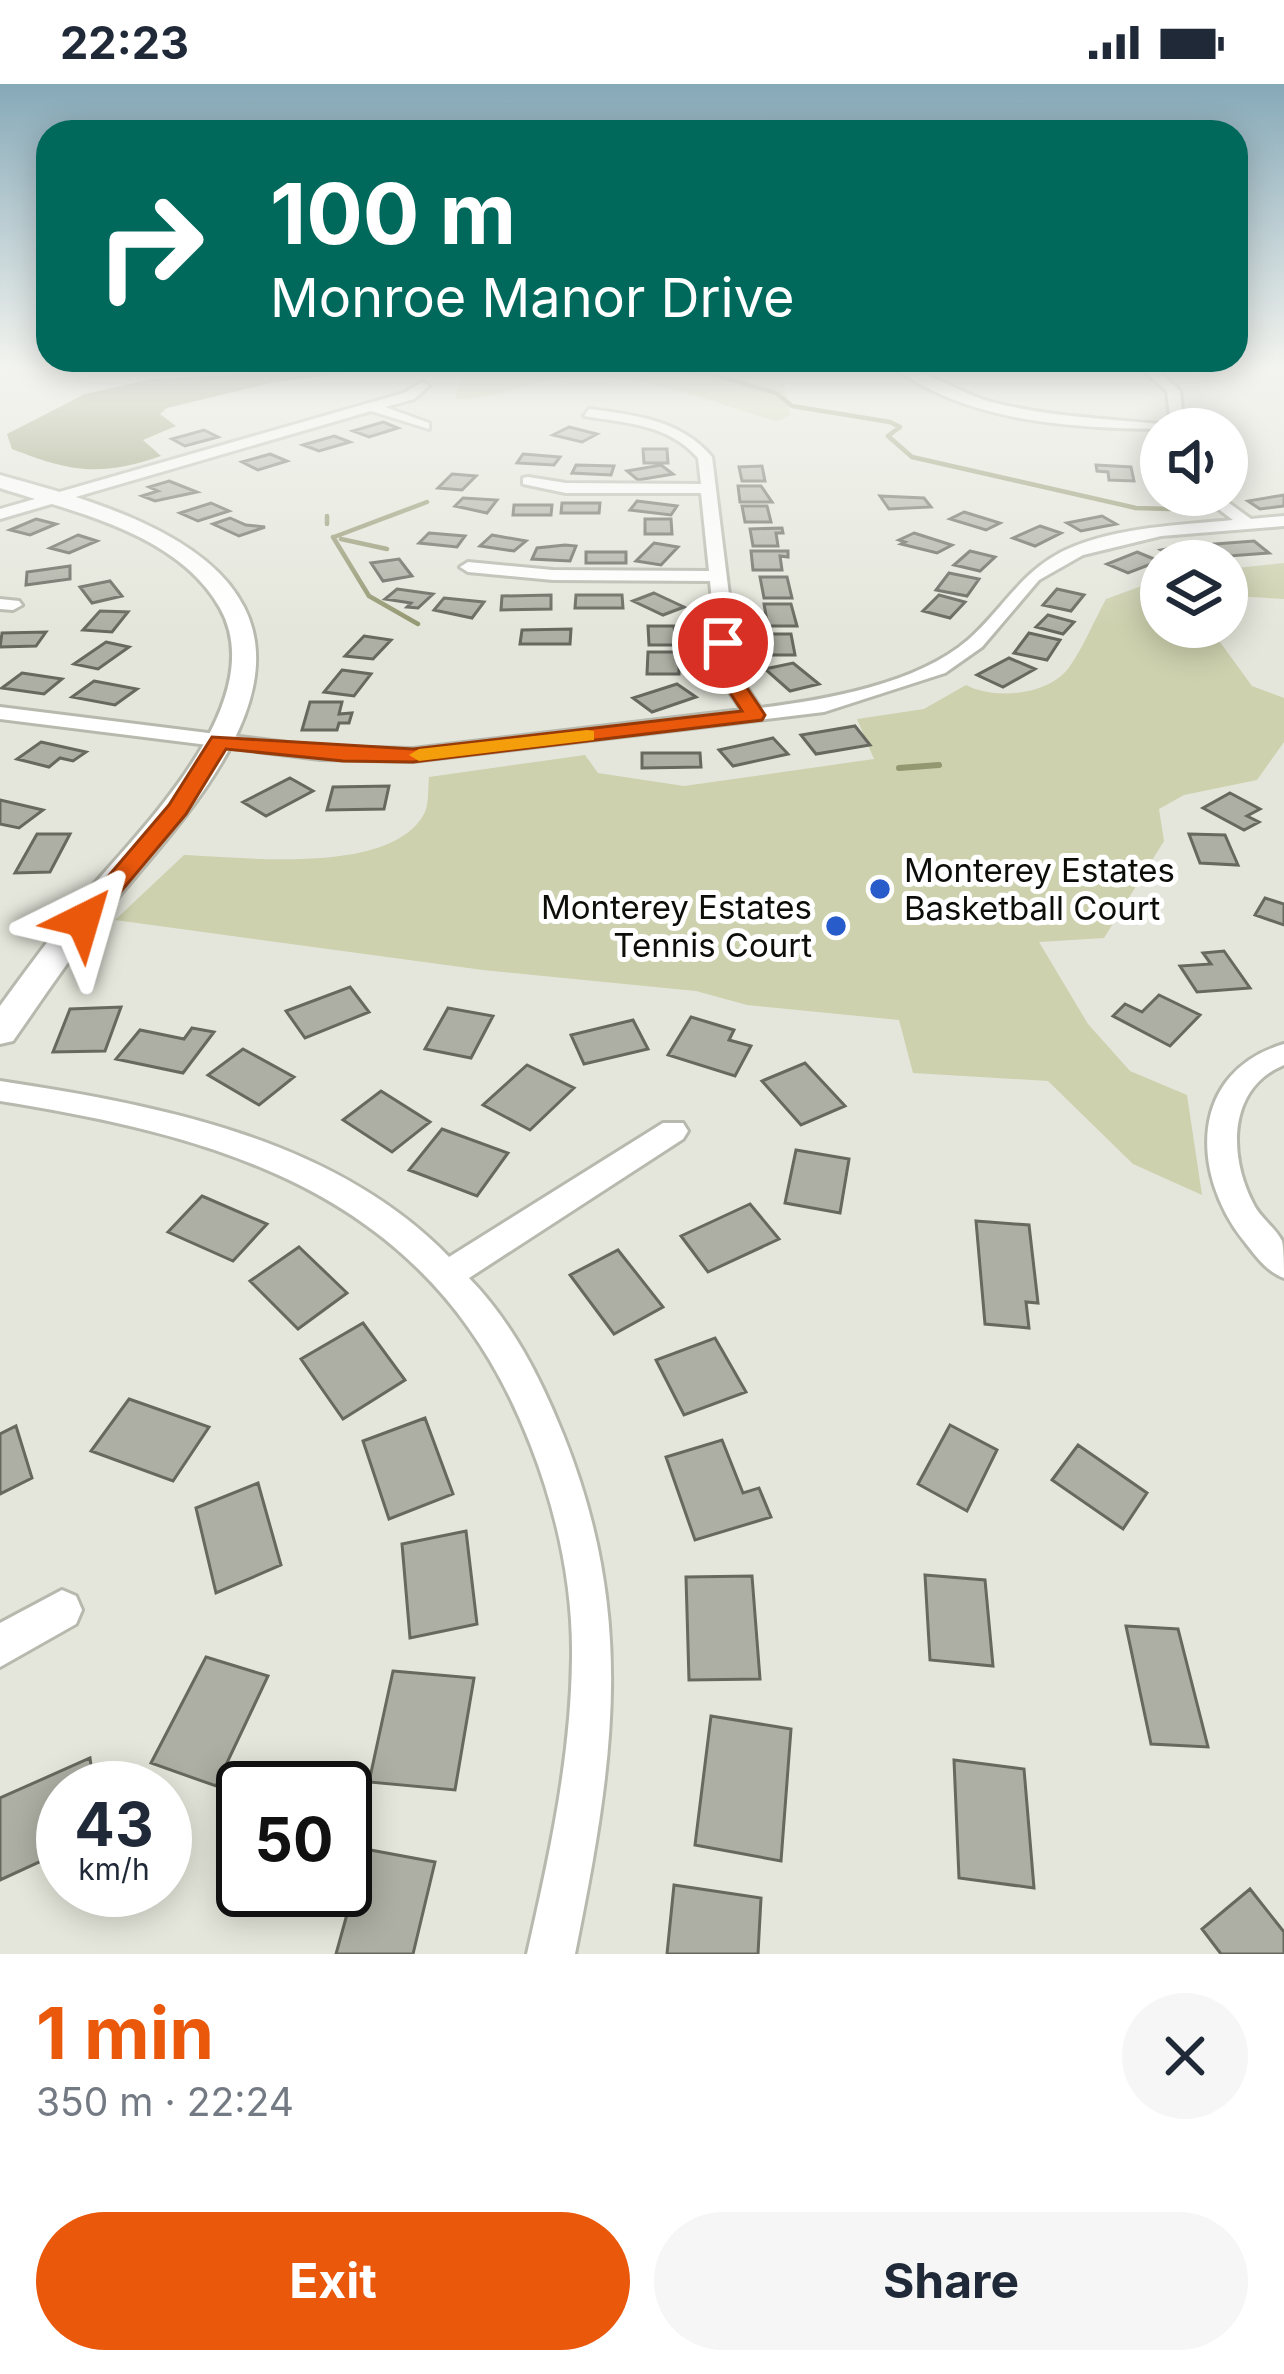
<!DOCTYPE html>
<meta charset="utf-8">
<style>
:root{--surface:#fff;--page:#f6f6f7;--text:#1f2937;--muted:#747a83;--accent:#ea580c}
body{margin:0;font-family:Inter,sans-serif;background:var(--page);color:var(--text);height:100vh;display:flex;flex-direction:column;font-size:45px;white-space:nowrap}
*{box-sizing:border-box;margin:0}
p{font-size:39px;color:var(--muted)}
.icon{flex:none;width:66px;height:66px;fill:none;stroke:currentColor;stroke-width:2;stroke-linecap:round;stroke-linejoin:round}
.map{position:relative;height:1870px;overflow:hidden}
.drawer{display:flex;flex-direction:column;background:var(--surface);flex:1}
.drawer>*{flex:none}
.guide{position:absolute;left:36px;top:36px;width:1212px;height:252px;border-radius:36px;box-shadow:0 6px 30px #0003;background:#00695c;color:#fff;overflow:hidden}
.fabs{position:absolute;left:1140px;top:324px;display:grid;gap:24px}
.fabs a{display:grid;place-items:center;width:108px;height:108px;border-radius:50%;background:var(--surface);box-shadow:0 6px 30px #0003;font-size:60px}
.speed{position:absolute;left:36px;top:1677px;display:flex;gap:24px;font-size:60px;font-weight:700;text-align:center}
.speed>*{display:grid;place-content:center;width:156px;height:156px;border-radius:50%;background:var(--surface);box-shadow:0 6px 30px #0003;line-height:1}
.speed small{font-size:30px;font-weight:400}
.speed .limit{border:6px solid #111;border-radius:18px;background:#fff;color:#111}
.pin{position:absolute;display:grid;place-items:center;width:102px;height:102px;color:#fff;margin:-51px;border:6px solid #fff;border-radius:50%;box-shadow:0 3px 12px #0007}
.me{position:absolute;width:132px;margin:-66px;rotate:40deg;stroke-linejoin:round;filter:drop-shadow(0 0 9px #0008)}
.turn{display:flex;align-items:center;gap:42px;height:252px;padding:0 36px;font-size:54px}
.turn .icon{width:156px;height:156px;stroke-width:2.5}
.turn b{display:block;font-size:84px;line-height:102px}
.round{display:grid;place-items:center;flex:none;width:126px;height:126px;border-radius:63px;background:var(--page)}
.head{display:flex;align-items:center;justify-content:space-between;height:204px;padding:0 36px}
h1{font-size:72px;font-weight:700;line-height:90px;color:var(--accent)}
.cta{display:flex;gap:24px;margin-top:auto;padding:24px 36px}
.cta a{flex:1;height:138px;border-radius:72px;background:var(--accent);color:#fff;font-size:48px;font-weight:700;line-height:138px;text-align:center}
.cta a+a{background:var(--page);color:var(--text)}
.status{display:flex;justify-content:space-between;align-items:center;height:84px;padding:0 60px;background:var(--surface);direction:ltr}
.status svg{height:33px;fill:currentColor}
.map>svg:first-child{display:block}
</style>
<div class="status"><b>22:23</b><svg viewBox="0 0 49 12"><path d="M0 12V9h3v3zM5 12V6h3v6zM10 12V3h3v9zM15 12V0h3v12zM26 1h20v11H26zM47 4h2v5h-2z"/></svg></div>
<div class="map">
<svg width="1284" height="1870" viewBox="0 0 1284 1870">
<rect width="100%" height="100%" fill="#e5e6db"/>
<path fill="#cdd1ae" d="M 467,282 L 780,282 L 790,331 L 777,337 C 712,319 643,288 574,292 C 531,295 496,317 455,315 Z
M 1284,479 L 1284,515 L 1236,512 L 1227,517 L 1227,485 Z
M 1161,495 L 1161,543 L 1209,543 L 1252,602 L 1284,614 L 1284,658 L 1257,696 L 1184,711 L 1159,725 L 1164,757 L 1104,854 L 1039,858 L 1088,940 L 1130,987 L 1187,1011 L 1202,1111 L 1133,1080 L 1048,997 L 913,989 L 899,936 L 747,921 L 696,907 L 483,886 L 115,836 L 184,771 C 243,773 390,792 424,730 C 429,721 428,703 429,693 L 585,671 L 598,689 L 684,702 L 874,675 L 857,635 L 924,625 L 966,601 C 994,616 1050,612 1070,582 C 1084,562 1094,537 1106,515 Z"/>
<path fill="#949871" d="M 392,282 L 271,299 L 167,324 L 160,330 L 176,342 L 143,356 L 161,372 C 100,393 71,388 12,365 L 7,350 L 85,310 L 151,295 Z"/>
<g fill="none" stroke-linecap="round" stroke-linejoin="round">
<path stroke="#949871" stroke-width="4.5" d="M 582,282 L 711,290 L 776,309 L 792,322 L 890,338 L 900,343 L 888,352 L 912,373 L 1136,424 L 1170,425
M 327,432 L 327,440
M 333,453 L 369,512 L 418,540
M 334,453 L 427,418
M 341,455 L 387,465"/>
<path stroke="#949871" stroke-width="6" d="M 899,684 L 939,681"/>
</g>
<path fill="#aeafa4" stroke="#67685e" stroke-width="3" d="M 383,338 L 398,344 L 369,353 L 353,347 Z
M 569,343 L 597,350 L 582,358 L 553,351 Z
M 204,346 L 218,353 L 185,362 L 172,355 Z
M 334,352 L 350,358 L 319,367 L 303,361 Z
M 643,365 L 667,365 L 668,379 L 644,379 Z
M 270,370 L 287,377 L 258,386 L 242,378 Z
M 523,370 L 560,373 L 554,381 L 517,379 Z
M 576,381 L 614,382 L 611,391 L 572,389 Z
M 661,381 L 673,390 L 638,396 L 627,387 Z
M 1096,381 L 1131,383 L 1134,397 L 1109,396 L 1108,388 L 1097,387 Z
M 762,382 L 765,397 L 742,397 L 739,383 Z
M 452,390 L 476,392 L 462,406 L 438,404 Z
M 169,397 L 197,408 L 155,417 L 142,412 L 158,407 L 149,403 Z
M 738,402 L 761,402 L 772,418 L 740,418 Z
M 1284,411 L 1284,422 L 1260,425 L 1248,417 Z
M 880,412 L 924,414 L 931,423 L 889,425 Z
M 463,414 L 497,416 L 487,429 L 455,422 Z
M 637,417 L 677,422 L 671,431 L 630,426 Z
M 211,419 L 229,427 L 198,437 L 180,429 Z
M 562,419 L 600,419 L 599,429 L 561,429 Z
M 514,421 L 552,421 L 551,431 L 513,431 Z
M 742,422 L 767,422 L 771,438 L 745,438 Z
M 964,428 L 1000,439 L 986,446 L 950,435 Z
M 1102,432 L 1116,440 L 1081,447 L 1067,439 Z
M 230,434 L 246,441 L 265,443 L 239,452 L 213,440 Z
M 36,435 L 56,440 L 30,451 L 10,446 Z
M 645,435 L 671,435 L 672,450 L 645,450 Z
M 1040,442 L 1061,449 L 1035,462 L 1013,454 Z
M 782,444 L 783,449 L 776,449 L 778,462 L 753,462 L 750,445 Z
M 429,449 L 465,452 L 457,463 L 419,459 Z
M 914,449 L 952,461 L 937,469 L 901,460 L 905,458 L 899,456 Z
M 78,451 L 97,457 L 69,469 L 50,464 Z
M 492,451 L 526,457 L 514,467 L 480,462 Z
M 1254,457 L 1269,469 L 1229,472 L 1215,460 Z
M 654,459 L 678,463 L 661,481 L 636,477 Z
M 1199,459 L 1223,473 L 1180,477 L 1161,466 Z
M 565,461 L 576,462 L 570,477 L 532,475 L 537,464 Z
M 751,467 L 788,467 L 788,473 L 780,472 L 782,486 L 753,486 Z
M 970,467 L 995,473 L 980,487 L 954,481 Z
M 586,468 L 626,468 L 626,479 L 586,479 Z
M 1137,468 L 1159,477 L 1128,489 L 1107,480 Z
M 399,475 L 412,492 L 383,497 L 371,479 Z
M 70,482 L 70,495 L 26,501 L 27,488 Z
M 949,489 L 979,495 L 967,512 L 936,506 Z
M 760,493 L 787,493 L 792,514 L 764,514 Z
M 110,497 L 122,512 L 92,519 L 80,503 Z
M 397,505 L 433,510 L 418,524 L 407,523 L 411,519 L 385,515 Z
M 1057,505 L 1084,511 L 1071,527 L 1043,521 Z
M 654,509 L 684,523 L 663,531 L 633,517 Z
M 551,511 L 551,525 L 501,526 L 502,512 Z
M 576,511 L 622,511 L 623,524 L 575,524 Z
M 939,511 L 965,518 L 950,534 L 923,527 Z
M 444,514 L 484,518 L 472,534 L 434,526 Z
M 764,520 L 791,520 L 797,542 L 768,542 Z
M 100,527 L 128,528 L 112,548 L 83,546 Z
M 1048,531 L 1074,538 L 1063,550 L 1036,543 Z
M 648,542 L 674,542 L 676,561 L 649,561 Z
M 571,545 L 570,560 L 520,560 L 522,546 Z
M 46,548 L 36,562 L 0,563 L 2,549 Z
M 1029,549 L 1060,556 L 1047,576 L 1014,569 Z
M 761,550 L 791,550 L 795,571 L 765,571 Z
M 364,552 L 391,556 L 373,575 L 345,572 Z
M 106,558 L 129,563 L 98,585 L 74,580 Z
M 648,568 L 679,568 L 679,590 L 647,590 Z
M 1009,574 L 1035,585 L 1003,603 L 977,591 Z
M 793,579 L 819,600 L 790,607 L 765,585 Z
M 342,586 L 371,590 L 354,612 L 324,608 Z
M 22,589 L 62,595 L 44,610 L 2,604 Z
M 94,597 L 137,605 L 115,621 L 72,613 Z
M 677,600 L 696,613 L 652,628 L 633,614 Z
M 310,618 L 342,618 L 339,630 L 352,629 L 349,639 L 339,639 L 337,646 L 302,646 Z
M 855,642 L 870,661 L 816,670 L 801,651 Z
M 773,654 L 788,670 L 733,682 L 719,666 Z
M 41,658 L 86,668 L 73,677 L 60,674 L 49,683 L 17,675 Z
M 642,669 L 700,669 L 701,683 L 642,684 Z
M 290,694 L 313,707 L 266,732 L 243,718 Z
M 389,702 L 384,725 L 327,726 L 333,703 Z
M 1230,709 L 1260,725 L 1247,732 L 1259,738 L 1244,746 L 1203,724 Z
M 0,716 L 43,726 L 19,744 L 0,740 Z
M 37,750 L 70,750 L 50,788 L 15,789 Z
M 1189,750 L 1225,751 L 1238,781 L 1200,779 Z
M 1265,814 L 1284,820 L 1284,841 L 1255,831 Z
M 1224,867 L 1250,904 L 1197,908 L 1180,882 L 1211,880 L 1203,869 Z
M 350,903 L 369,928 L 305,954 L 286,927 Z
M 1159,911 L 1200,931 L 1170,962 L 1113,932 L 1125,920 L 1142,928 Z
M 121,923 L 105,967 L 53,968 L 70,925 Z
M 448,924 L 493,932 L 471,974 L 425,965 Z
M 691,933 L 734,946 L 729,956 L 751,962 L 735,992 L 668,971 Z
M 633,936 L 648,965 L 584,980 L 571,951 Z
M 192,944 L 214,948 L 183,989 L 116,975 L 140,946 L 184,955 Z
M 243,965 L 294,993 L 259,1021 L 208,991 Z
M 805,979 L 845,1022 L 801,1041 L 762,997 Z
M 527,981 L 574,1004 L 530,1046 L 483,1021 Z
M 381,1007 L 430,1038 L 392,1068 L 343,1036 Z
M 442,1045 L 508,1069 L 477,1112 L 409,1086 Z
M 796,1066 L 849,1075 L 840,1129 L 785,1119 Z
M 202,1112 L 267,1140 L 233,1177 L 168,1148 Z
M 750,1120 L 779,1155 L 708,1188 L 681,1152 Z
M 976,1137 L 1029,1141 L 1038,1219 L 1026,1218 L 1029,1244 L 985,1240 Z
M 299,1163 L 347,1209 L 298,1245 L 250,1197 Z
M 618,1166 L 663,1223 L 614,1250 L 570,1191 Z
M 363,1239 L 405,1296 L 343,1335 L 301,1275 Z
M 715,1254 L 746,1308 L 684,1331 L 656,1276 Z
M 129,1315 L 209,1343 L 173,1397 L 91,1367 Z
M 425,1334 L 453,1410 L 389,1435 L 363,1357 Z
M 950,1341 L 997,1366 L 967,1427 L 918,1400 Z
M 16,1342 L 32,1394 L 0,1410 L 0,1350 Z
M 722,1356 L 743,1409 L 759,1404 L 771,1433 L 695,1456 L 666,1373 Z
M 1078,1361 L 1147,1409 L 1123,1445 L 1052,1396 Z
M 258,1399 L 281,1481 L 216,1509 L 196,1424 Z
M 466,1447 L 477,1540 L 410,1554 L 402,1460 Z
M 925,1491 L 985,1496 L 993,1582 L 930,1576 Z
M 752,1492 L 760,1595 L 689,1596 L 686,1493 Z
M 1126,1542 L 1178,1545 L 1208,1663 L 1151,1660 Z
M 206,1573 L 268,1592 L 216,1702 L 151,1679 Z
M 393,1587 L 474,1594 L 455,1706 L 369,1698 Z
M 711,1632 L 791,1645 L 781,1777 L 695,1761 Z
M 90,1674 L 94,1704 L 63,1704 L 63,1767 L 0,1796 L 0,1714 Z
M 954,1676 L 1024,1685 L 1034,1804 L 959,1794 Z
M 365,1765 L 435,1778 L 413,1870 L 336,1870 Z
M 674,1801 L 761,1814 L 758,1870 L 667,1870 Z
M 1250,1805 L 1284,1848 L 1284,1870 L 1221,1870 L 1202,1845 Z"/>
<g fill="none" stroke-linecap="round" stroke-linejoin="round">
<g stroke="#b8b9ae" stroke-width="6">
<path id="minor" d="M 893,282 C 918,282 961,310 991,318 C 1049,333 1111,335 1171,341 L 1167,307 L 1138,282 L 1153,282 L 1180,307 L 1184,345 C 1095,345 970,343 893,282 Z
M 423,298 L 429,302 L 414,315 L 385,323 L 429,339 L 429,345 L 371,327 L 0,435 L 0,425 L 404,309 Z
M 589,325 C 635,331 681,336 712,373 L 739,592 L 760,624 C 825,616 917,600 968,556 C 1004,524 1023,484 1070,464 C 1119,443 1180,441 1233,436 L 1200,411 L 1218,411 L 1251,435 L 1284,432 L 1284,442 L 1161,452 L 1083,471 L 1039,496 L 982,563 L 945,589 L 824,628 L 413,677 L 320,675 L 0,635 L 0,623 L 320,663 L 413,665 L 742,626 L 719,592 L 710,497 L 553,496 L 468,488 L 460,483 L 468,478 L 553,486 L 709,487 L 701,409 L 566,409 L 523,400 L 523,394 L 528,393 L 566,399 L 701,400 L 698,374 C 668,340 626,339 584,332 Z
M 0,515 L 19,517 L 22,521 L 13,526 L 0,525 Z
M 1284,960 L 1284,981 C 1228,1004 1228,1071 1253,1119 C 1260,1134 1275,1143 1282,1157 C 1284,1166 1284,1183 1284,1194 C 1267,1188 1255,1171 1244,1157 C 1190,1089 1189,988 1284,960 Z
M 0,997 C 157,1021 334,1054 449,1173 L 663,1039 L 683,1039 L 688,1047 L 683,1055 L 469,1194 C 512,1238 540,1293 563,1350 C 637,1534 613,1681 575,1870 L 527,1870 C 549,1773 571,1675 572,1574 C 573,1502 557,1429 531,1362 C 437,1117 239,1055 0,1017 Z
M 62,1506 L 76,1512 L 82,1526 L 76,1540 L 0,1583 L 0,1539 Z"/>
</g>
<g stroke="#b8b9ae" stroke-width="6">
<path id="major" d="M 0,391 C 76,412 205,445 244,523 C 297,627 163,756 104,830 C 72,871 43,914 13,957 L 0,960 L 0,922 C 27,885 54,848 83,813 C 138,748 273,618 220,524 C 178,449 74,428 0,404 Z"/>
</g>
<use href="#minor" fill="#fff" fill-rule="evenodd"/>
<use href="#major" fill="#fff" fill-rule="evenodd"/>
</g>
<linearGradient id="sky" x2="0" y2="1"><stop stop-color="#86a9b8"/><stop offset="0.52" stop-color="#f3f4ef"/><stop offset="1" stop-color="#f3f4ef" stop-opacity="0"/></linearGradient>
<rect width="1284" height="544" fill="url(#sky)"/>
<path fill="#ea580c" stroke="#983908" stroke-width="3" d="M 723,554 L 732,559 L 739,592 L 765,631 L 762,636 L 413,678 L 343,677 L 226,665 L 186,730 L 92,842 L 83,844 L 71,836 L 169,721 L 212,653 L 413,665 L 742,627 L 719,592 L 714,559 Z"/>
<path fill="#f59e0b" d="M 587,646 L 594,647 L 594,656 L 419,677 L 409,671 L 419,665 Z"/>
<g fill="#275cca" stroke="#fff" stroke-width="4.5">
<circle cx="880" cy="805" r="12"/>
<circle cx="836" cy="842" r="12"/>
</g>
<g text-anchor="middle" stroke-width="10" stroke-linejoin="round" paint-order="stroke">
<g font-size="33" fill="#0d0d0a" stroke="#fff" text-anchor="start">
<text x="904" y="798">Monterey Estates<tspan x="904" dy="38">Basketball Court</tspan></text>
<text x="812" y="835" text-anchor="end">Monterey Estates<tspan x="812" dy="38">Tennis Court</tspan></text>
</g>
</g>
</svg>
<div class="fabs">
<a><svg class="icon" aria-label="sound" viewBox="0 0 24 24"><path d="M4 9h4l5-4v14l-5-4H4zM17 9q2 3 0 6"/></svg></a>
<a><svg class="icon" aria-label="layers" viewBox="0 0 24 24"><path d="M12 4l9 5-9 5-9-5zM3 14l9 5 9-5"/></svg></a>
</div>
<div class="speed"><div>43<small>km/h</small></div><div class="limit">50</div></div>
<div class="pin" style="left:723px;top:559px;background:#d93025"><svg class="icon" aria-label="arrive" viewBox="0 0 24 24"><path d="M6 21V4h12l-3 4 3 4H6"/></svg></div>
<svg class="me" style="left:83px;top:836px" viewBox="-20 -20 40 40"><path d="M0-17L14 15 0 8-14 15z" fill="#ea580c" stroke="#fff" stroke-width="4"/></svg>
<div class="guide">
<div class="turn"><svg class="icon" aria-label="right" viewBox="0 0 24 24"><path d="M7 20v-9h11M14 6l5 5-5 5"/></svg><div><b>100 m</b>Monroe Manor Drive</div></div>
</div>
</div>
<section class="drawer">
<div class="head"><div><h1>1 min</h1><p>350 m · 22:24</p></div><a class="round"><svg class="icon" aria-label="close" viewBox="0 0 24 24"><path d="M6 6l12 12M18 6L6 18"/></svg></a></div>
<div class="cta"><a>Exit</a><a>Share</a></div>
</section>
